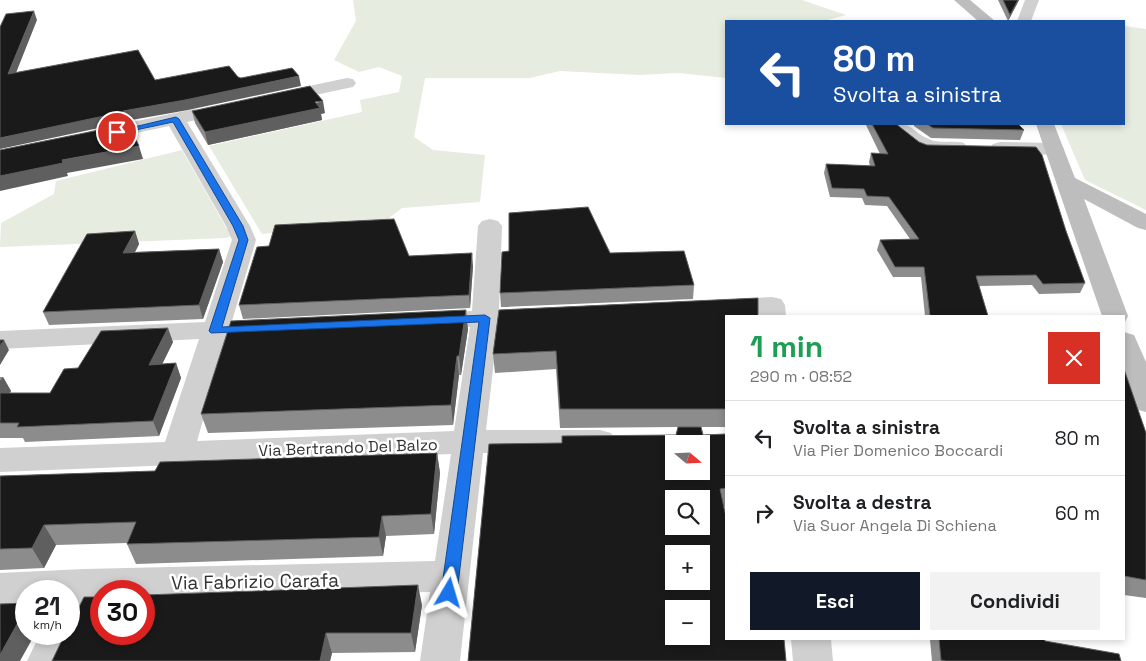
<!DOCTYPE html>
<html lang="it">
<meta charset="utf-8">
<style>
:root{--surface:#fff;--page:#f2f2f2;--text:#202124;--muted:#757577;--line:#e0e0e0;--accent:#111827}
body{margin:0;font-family:"Space Grotesk",sans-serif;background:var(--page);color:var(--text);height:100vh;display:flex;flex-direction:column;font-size:19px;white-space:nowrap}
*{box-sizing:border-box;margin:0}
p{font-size:16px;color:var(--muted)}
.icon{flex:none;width:28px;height:28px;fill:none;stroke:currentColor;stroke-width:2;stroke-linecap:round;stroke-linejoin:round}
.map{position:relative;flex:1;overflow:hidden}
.sheet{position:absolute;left:725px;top:315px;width:400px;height:325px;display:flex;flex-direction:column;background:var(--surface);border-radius:0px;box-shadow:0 2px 8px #0003}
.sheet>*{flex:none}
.guide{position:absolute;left:725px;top:20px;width:400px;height:105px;border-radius:0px;box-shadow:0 2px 8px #0003;background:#1a4fa0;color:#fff;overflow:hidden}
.needle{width:32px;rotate:109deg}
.buttons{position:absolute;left:665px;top:435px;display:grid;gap:10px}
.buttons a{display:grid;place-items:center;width:45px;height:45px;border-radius:0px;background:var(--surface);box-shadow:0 2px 8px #0003;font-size:25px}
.speed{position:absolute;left:15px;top:580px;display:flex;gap:10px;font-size:25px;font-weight:700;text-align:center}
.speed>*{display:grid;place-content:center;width:65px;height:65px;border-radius:50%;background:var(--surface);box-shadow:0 2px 8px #0003;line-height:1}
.speed small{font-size:12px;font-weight:400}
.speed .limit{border:8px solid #d22;background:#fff;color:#111}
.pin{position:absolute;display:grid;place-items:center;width:42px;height:42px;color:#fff;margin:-21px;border:2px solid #fff;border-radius:50%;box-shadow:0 1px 5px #0007}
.me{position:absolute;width:55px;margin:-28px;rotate:7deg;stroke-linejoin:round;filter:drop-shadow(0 0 4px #0008)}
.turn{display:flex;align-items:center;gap:18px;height:105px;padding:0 25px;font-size:22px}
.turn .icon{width:65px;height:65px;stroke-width:2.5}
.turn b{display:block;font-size:35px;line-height:42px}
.round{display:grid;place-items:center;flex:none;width:52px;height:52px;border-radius:0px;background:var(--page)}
.summary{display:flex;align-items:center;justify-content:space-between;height:85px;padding:0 25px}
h1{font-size:30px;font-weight:600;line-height:38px;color:#1e9e55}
.cta{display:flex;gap:10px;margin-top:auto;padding:10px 25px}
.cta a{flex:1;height:58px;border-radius:0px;background:var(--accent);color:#fff;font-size:20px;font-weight:600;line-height:58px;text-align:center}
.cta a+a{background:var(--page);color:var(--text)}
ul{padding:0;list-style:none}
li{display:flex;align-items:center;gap:15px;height:75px;padding:0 25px;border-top:1px solid var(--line)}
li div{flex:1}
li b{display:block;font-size:19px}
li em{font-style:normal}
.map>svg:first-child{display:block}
</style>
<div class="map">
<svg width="1146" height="661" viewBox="0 0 1146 661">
<rect width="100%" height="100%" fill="#fff"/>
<path fill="#e6ecdf" d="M 353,0 L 802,0 L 846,15 L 824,21 L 726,21 L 726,78 L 678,73 L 639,75 L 560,71 L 530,78 L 425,78 L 414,137 L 433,150 L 485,155 L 480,202 L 402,208 L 384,222 L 262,234 L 209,146 L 362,112 L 360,100 L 399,92 L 402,76 L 379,67 L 359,72 L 334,60 L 356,21 Z
M 1124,26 L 1146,29 L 1146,210 L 1085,180 L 1061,124 L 1124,124 Z
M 182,150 L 231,236 L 226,238 L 0,247 L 1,223 L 54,194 L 56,181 Z"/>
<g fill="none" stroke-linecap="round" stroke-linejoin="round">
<path fill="#d0d0d0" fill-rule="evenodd" d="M 1025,0 L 1039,0 L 1031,21 L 1017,21 Z
M 347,78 L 353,79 L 356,83 L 353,87 L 277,103 L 271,102 L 268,98 L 271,94 Z
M 194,109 L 201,111 L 203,115 L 201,119 L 187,122 L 250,226 L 256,240 L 232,321 L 265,320 L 275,322 L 279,328 L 275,334 L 265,336 L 227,338 L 197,441 L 454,431 L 470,327 L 430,329 L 420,327 L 416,321 L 420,315 L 430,313 L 472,311 L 478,226 L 482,221 L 490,219 L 498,221 L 502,226 L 499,310 L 535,308 L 545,310 L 548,316 L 545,322 L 535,324 L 498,326 L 486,430 L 600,430 L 611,433 L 616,441 L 611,449 L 600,452 L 483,453 L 460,661 L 420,661 L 430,592 L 144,599 L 144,591 L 101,591 L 101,600 L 96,600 L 83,628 L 78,630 L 80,634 L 67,661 L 27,661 L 40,634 L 69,634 L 69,591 L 26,591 L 26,604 L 0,605 L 0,573 L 84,569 L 435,561 L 451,454 L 0,472 L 0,448 L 165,442 L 199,339 L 0,349 L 0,331 L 205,322 L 232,240 L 226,226 L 169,126 L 94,142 L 87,140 L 84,136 L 87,132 L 94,130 Z
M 886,124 C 916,122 907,129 929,139 C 938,144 954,140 964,143 L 967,147 L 964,151 L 957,153 L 918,150 Z
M 1000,142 L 1054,143 L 1061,145 L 1064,149 L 1061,153 L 1054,155 L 993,152 L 990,148 L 993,144 Z
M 772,297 L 781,299 L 785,305 L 786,316 L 760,316 L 759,314 L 720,316 L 711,314 L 707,308 L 711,302 L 720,300 Z
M 791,639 L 831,639 L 833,661 L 793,661 Z"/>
<path fill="#bdbdbd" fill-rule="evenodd" d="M 954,0 L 970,0 L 995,21 L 978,21 Z
M 1036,124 L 1054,124 L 1075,178 L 1146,214 L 1146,230 L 1138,228 L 1084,199 L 1128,316 L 1125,322 L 1124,316 L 1102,316 Z
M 1124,332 L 1134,335 L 1146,362 L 1146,412 L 1135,409 L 1124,381 Z"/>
</g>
<path fill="#8c8c8c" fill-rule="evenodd" d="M 998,0 L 1019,0 L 1008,21 Z
M 192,111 L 325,113 L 321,114 L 322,120 L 208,145 L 195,123 Z
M 866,124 L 896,124 L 919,142 L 1066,231 L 1085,283 L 1080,293 L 1039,294 L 1032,285 L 979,286 L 988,316 L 925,316 L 921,277 L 893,277 L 877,250 L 880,240 L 910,239 L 887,206 L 865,205 L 862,198 L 830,197 L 824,173 L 826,164 L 870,166 L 869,162 L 871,153 L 880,154 L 866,125 Z
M 914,124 L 1018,124 L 1024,130 L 1020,140 L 931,138 L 914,126 Z
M 135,231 L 139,244 L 135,252 L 219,249 L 223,262 L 203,319 L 49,325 L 43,312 Z
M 610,253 L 694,285 L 693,299 L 501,307 L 500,293 Z
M 409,256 L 473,266 L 470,308 L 243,319 L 239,305 Z
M 758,298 L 758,316 L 726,316 L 726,427 L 701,427 L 703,435 L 726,434 L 726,507 L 724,507 L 726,517 L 726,639 L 790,639 L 789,640 L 784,640 L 786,661 L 468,661 L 489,444 L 562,443 L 562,436 L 676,435 L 678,427 L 560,428 L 556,369 L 495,373 L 493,354 L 499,310 ZM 674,444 L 701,444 L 701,471 L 674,471 ZM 674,499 L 701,499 L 701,526 L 674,526 ZM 674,554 L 701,554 L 701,581 L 674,581 ZM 674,609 L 701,609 L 701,636 L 674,636 Z
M 468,329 L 461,375 L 459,375 L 453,425 L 208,433 L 201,414 Z
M 173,342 L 162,364 L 176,363 L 181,378 L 159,436 L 25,442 L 23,438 L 0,438 L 0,377 L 3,377 L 11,391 L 10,393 L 50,393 L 78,368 Z
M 1124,369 L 1146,433 L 1146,598 L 1124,595 Z
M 437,453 L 440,473 L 434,534 L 386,536 L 383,556 L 136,564 L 127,544 L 127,543 L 56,545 L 44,568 L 0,570 L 0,476 L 155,471 Z
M 422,605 L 415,652 L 332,653 L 330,661 L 52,661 Z
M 921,639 L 1044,639 L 1045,641 L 1121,661 L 932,661 L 930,640 Z"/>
<path fill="#5f5f5f" d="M 1018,0 L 1019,0 L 1008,21 L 1010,15 Z
M 34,11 L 37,20 L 12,83 L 8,74 Z
M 299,76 L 301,86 L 188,110 L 126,121 L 127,122 L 0,149 L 0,138 L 123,111 Z
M 323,101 L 325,113 L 321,114 L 322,120 L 208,145 L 205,132 Z
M 139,146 L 143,159 L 67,173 L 68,176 L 0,191 L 0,176 L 62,160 Z
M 135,231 L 139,244 L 128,266 L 123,253 Z
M 219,249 L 223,262 L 203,319 L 199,305 Z
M 472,253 L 473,266 L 470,308 L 469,295 Z
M 466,310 L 468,329 L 461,375 L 459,356 Z
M 168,328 L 173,342 L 155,379 L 149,365 Z
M 4,340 L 9,350 L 0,365 L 0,346 Z
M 457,356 L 459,375 L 453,425 L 451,405 Z
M 176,363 L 181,378 L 159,436 L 153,421 Z
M 3,377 L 11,391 L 0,405 L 0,381 Z
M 437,453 L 440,473 L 434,534 L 431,514 Z
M 382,516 L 386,536 L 383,556 L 379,537 Z
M 44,525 L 56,545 L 44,568 L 32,548 Z
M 418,585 L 422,605 L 415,652 L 411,633 Z
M 26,608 L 26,634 L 35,634 L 20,661 L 0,661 L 0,655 Z
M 326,633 L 332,653 L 330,661 L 320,661 Z"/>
<path fill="#1a1a1a" stroke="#5f5f5f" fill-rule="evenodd" d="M 1003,0 L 1018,0 L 1010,15 Z
M 34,11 L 8,74 L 138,50 L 155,80 L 229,66 L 238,77 L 241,78 L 292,68 L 299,76 L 185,100 L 123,111 L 123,112 L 0,138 L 0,27 L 6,14 Z
M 310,86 L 323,101 L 315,102 L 320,108 L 205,132 L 192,111 Z
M 129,124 L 139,146 L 62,160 L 63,163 L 0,176 L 0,150 Z
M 872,124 L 896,124 L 919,142 L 927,145 L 1036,147 L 1042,155 L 1066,231 L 1085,283 L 1043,284 L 1036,275 L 976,276 L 988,316 L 930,316 L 924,267 L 895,267 L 880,240 L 919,239 L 889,197 L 867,196 L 864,189 L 832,188 L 826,164 L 875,166 L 871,153 L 888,154 Z
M 927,124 L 1018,124 L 1024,130 L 933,128 Z
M 588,207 L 610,253 L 684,251 L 694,285 L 500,293 L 502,252 L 509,251 L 509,213 Z
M 394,219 L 409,256 L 472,253 L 469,295 L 239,305 L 257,247 L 269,246 L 275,225 Z
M 135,231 L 123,253 L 219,249 L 199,305 L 43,312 L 87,234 Z
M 758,298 L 758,316 L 726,316 L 726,409 L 560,409 L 556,351 L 493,354 L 499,310 Z
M 466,310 L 459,356 L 457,356 L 451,405 L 201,414 L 231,321 Z
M 168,328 L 149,365 L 176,363 L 153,421 L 17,427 L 19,423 L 0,423 L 0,393 L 50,393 L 64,369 L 78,368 L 101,331 Z
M 0,340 L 4,340 L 0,346 Z
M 1124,369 L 1146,433 L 1146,580 L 1124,576 Z
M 678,427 L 701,427 L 703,435 L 726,434 L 726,488 L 720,489 L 726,517 L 726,639 L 784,639 L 786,661 L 468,661 L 489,444 L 562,443 L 562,436 L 676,435 ZM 674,444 L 701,444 L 701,471 L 674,471 ZM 674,499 L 701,499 L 701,526 L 674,526 ZM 674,554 L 701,554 L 701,581 L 674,581 ZM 674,609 L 701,609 L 701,636 L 674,636 Z
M 437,453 L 431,514 L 382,516 L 379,537 L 127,544 L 136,522 L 44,525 L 32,548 L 0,549 L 0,476 L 155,471 L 160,462 Z
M 418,585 L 411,633 L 326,633 L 320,661 L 52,661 L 65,634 L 69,634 L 69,627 L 84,597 L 101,597 L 101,634 L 144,634 L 144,595 Z
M 26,603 L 26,608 L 0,655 L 0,604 Z
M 939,639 L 1044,639 L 1045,641 L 1119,654 L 1121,661 L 946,661 L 941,660 Z"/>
<path fill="#1a73e8" stroke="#114b97" d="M 176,117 L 179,119 L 243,226 L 248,240 L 222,327 L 485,315 L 490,318 L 457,593 L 454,598 L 449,600 L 443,598 L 441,593 L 479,322 L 211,333 L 209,331 L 239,240 L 233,226 L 173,122 L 117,134 L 113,132 Z"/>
<g text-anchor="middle" stroke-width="5" stroke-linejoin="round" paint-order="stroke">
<g font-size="16" fill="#333" stroke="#fff">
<text transform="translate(348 447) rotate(-2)" y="6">Via Bertrando Del Balzo</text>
</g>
<g font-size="19" fill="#333" stroke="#fff">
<text transform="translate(255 581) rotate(-1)" y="7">Via Fabrizio Carafa</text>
</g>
</g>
</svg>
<div class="buttons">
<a><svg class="needle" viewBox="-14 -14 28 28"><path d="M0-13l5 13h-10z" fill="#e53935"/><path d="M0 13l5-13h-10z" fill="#757577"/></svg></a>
<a><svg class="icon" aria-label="search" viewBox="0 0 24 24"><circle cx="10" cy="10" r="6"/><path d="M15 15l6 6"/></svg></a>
<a>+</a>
<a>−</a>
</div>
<div class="speed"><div>21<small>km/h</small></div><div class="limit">30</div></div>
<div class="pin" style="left:117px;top:132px;background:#d93025"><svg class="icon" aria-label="arrive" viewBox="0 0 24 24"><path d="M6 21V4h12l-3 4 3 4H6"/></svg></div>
<svg class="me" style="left:449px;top:593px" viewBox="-20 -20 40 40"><path d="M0-17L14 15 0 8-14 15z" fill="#1a73e8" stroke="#fff" stroke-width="4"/></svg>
<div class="guide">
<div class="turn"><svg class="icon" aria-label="left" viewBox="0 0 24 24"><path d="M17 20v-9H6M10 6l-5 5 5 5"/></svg><div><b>80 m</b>Svolta a sinistra</div></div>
</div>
<section class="sheet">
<div class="summary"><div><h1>1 min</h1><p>290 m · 08:52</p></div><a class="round" style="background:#d93025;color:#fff"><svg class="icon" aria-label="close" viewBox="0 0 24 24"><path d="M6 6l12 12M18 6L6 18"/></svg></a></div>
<ul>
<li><svg class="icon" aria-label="left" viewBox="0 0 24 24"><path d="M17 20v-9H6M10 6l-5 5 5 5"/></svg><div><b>Svolta a sinistra</b><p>Via Pier Domenico Boccardi</p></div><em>80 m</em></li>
<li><svg class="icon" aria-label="right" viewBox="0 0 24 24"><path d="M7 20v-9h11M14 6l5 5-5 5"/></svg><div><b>Svolta a destra</b><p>Via Suor Angela Di Schiena</p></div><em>60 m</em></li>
</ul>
<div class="cta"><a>Esci</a><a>Condividi</a></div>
</section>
</div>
